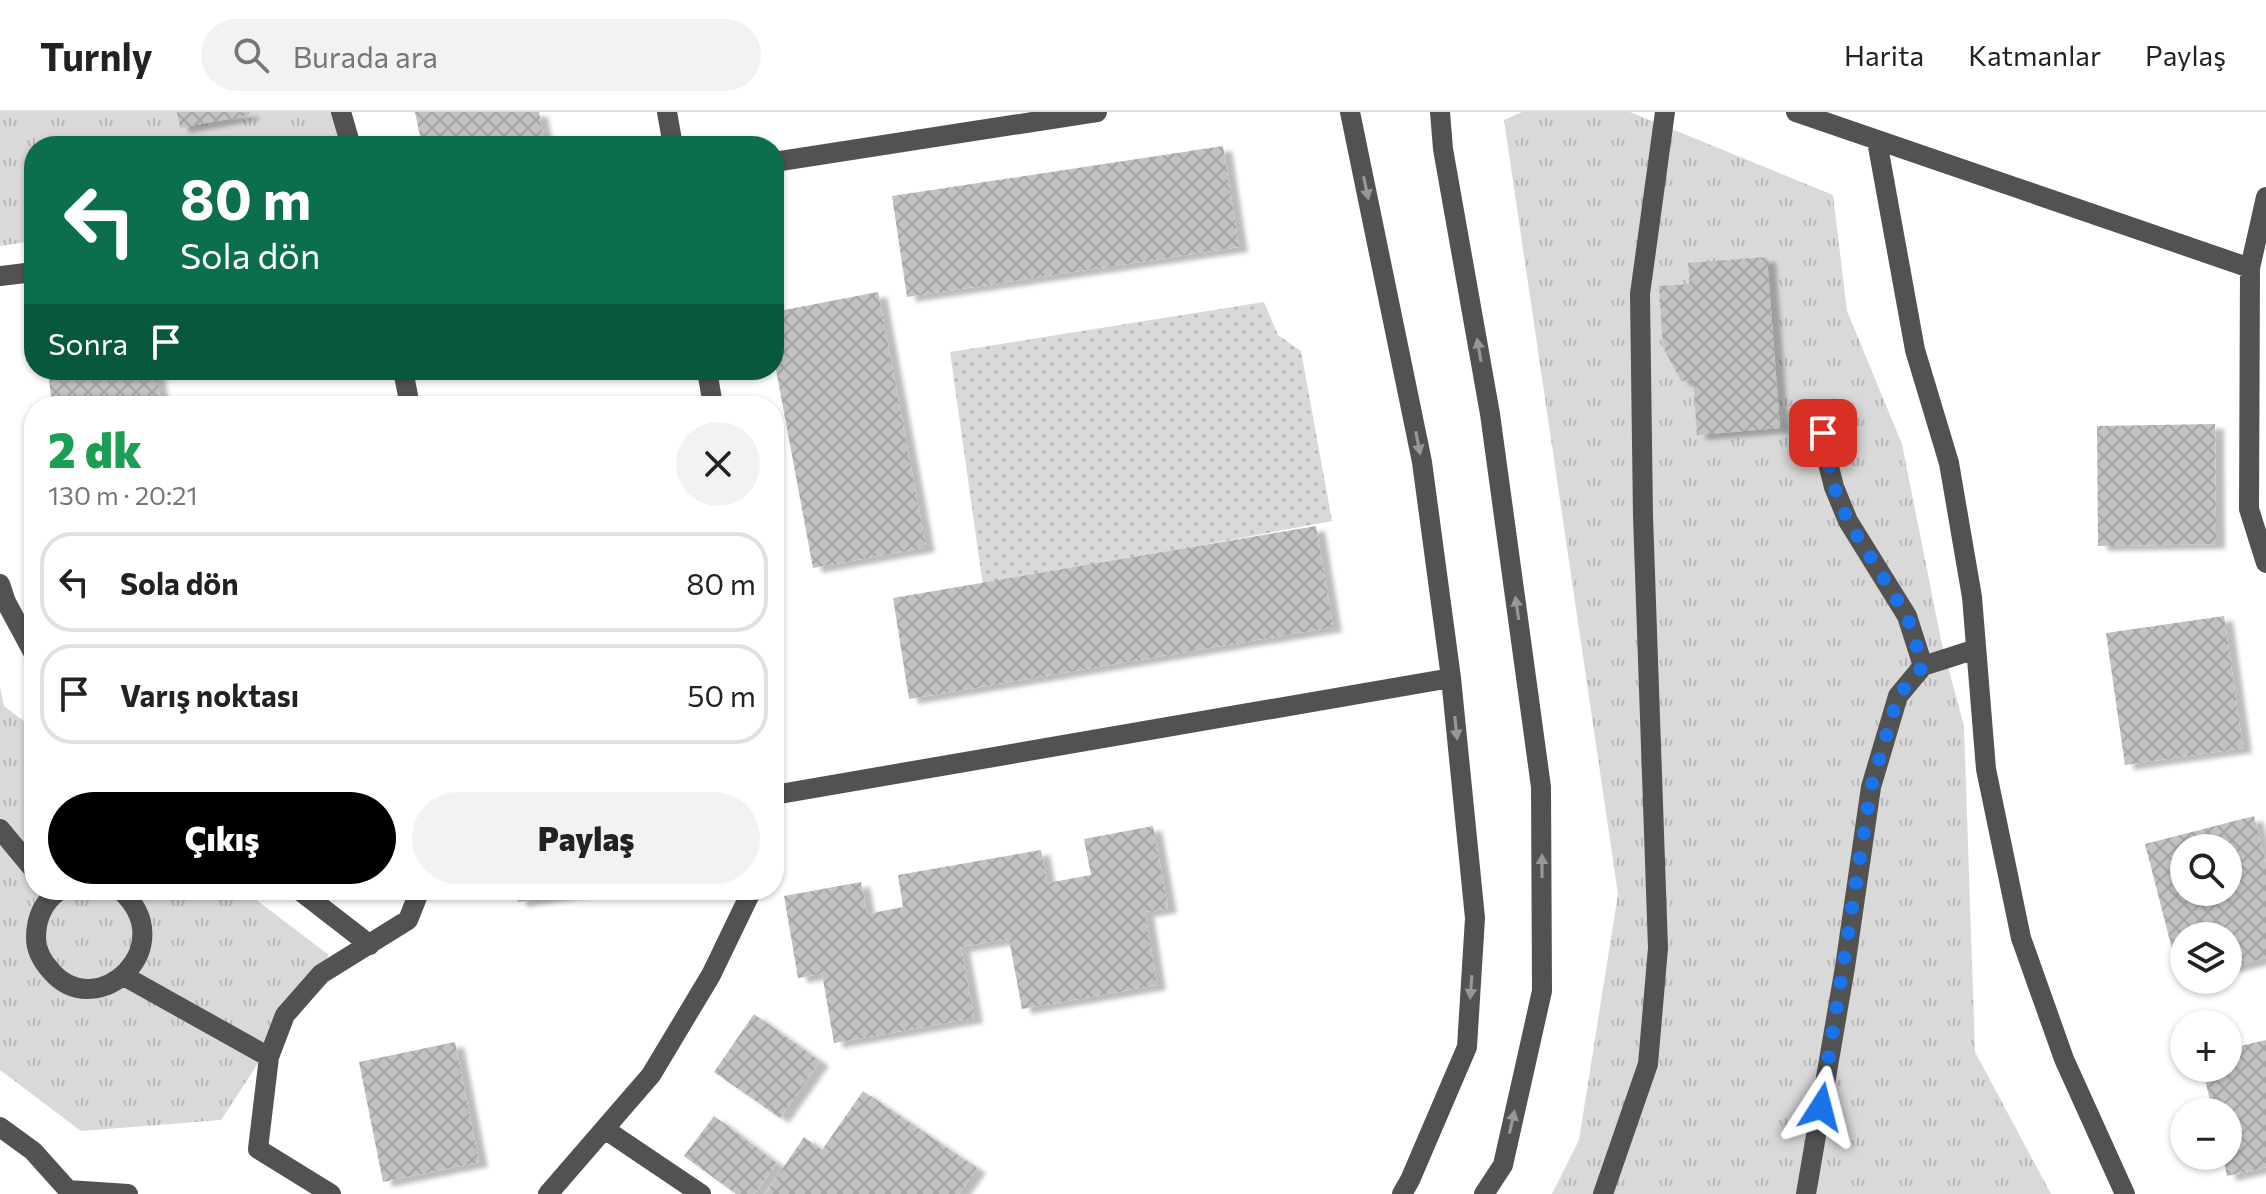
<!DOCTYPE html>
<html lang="tr">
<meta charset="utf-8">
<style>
:root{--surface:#fff;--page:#f2f2f2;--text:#222;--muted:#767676;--line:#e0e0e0;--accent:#000}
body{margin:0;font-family:Commissioner,sans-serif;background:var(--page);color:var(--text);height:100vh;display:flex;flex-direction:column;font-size:30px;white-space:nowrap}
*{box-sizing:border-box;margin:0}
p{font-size:26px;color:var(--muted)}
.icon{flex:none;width:44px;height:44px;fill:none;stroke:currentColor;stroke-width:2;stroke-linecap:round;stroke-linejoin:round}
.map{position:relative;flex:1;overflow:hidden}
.details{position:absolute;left:24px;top:284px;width:760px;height:504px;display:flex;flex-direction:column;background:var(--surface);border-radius:32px;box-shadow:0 2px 6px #0004}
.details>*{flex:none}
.guide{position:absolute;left:24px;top:24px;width:760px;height:244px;border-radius:32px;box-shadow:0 2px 6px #0004;background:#0b6e4f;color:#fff;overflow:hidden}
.tools{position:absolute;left:2170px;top:722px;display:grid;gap:16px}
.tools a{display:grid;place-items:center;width:72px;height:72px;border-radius:50%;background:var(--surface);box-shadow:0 2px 6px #0004;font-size:40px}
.pin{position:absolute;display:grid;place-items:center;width:68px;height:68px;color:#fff;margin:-34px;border-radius:16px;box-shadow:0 4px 12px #0006}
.me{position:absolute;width:88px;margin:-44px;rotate:9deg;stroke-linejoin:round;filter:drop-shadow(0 0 6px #0008)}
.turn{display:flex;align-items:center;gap:28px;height:168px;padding:0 24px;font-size:36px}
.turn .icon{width:104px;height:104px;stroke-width:2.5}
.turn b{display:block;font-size:56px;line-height:68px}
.then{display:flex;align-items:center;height:76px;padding:0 24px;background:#0003;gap:16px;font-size:30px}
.round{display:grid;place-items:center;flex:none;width:84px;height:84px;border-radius:42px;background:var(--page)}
.headline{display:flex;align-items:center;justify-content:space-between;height:136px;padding:0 24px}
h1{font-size:48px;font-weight:800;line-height:60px;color:#1e9e55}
.primary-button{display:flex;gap:16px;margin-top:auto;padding:16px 24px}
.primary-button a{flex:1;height:92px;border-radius:48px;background:var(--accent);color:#fff;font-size:32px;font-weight:800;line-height:92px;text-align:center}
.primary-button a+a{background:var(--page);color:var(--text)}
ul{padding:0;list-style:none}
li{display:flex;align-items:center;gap:24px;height:100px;margin:0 16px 12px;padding:0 8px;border:4px solid var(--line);border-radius:32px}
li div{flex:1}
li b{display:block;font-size:30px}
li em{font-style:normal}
header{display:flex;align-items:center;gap:48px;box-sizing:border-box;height:112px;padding:0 40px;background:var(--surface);border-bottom:2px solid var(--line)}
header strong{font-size:38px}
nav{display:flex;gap:44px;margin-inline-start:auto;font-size:28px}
.search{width:560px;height:72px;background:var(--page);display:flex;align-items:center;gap:20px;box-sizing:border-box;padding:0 28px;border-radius:44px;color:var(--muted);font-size:30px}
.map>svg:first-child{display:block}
</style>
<header>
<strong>Turnly</strong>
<div class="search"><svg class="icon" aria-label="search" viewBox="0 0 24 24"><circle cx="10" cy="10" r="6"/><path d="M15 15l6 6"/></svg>Burada ara</div>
<nav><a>Harita</a><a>Katmanlar</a><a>Paylaş</a></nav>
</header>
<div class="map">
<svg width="2266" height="1082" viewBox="0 0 2266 1082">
<defs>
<pattern id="grass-dots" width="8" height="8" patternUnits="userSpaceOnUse" patternTransform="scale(2)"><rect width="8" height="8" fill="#d9d9d9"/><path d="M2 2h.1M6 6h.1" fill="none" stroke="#b8b8b8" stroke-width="1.8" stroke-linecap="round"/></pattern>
<pattern id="park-tufts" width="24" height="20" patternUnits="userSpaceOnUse" patternTransform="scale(2)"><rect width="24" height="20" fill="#d9d9d9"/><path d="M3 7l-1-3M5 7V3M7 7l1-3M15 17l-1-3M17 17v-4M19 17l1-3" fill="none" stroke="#b8b8b8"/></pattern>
<pattern id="building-cross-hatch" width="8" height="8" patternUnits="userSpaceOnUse" patternTransform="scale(2)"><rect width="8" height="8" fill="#c2c2c2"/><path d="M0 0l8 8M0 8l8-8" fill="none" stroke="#a5a5a5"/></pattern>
<filter id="shadow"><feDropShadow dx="9" dy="5" stdDeviation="2" flood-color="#0004"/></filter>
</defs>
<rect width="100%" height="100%" fill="#fff"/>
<path fill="url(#grass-dots)" d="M 1264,190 L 1278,223 L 1301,239 L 1332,409 L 983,474 L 950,240 Z"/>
<path fill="url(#park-tufts)" d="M 0,0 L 345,0 L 352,34 L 34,34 L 34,129 L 0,134 Z
M 1522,0 L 1630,0 L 1833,83 L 1847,199 L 1902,332 L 1941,528 L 1964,614 L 1975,940 L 2051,1082 L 1552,1082 L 1579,1028 L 1618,782 L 1504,8 Z
M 0,575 L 4,594 L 34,617 L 34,778 L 243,778 L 329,843 L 221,1008 L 81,1019 L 0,958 Z"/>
<path fill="url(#building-cross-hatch)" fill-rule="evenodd" filter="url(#shadow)" d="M 177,0 L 250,0 L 250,3 L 180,16 Z
M 415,0 L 539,0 L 545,34 L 422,34 Z
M 1223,34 L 1239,135 L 907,185 L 892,84 Z
M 1767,145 L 1780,316 L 1697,323 L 1693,267 L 1681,269 L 1663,235 L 1659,174 L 1690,172 L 1688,151 Z
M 878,180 L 926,435 L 813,456 L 774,247 L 774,200 Z
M 48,258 L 156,258 L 161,294 L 52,294 Z
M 2215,312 L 2216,432 L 2098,434 L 2097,314 Z
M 1316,414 L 1333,515 L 909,587 L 893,486 Z
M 2224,504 L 2243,636 L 2125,653 L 2106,521 Z
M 2254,704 L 2266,751 L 2266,846 L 2228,856 L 2228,824 L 2184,824 L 2184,867 L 2180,868 L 2145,732 ZM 2184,736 L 2228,736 L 2228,780 L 2184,780 Z
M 1153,714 L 1168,796 L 1145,800 L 1157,873 L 1022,897 L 1009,827 L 961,835 L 974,906 L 834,931 L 822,862 L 798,866 L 784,784 L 861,770 L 867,802 L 903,795 L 898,763 L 1041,738 L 1047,771 L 1091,763 L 1084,727 Z
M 516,778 L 580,778 L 581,780 L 518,790 Z
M 754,902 L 820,949 L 780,1006 L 714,960 Z
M 2266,928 L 2266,1055 L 2227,1064 L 2223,1044 L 2228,1044 L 2228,1000 L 2213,1000 L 2202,956 L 2228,956 L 2228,937 Z
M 455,930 L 479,1050 L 383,1070 L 359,950 Z
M 863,979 L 977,1056 L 959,1082 L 765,1082 L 804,1025 L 822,1038 Z
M 714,1004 L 777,1051 L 754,1082 L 736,1082 L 684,1044 Z"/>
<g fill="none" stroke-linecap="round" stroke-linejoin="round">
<path stroke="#525252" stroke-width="20" d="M 341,0 L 351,34
M 667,0 L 673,34
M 1350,0 L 1422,350 L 1451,566 L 1475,806 L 1467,935 L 1410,1068 L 1402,1082
M 1440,0 L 1443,37 L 1490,302 L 1541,675 L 1542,879 L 1503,1053 L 1484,1082
M 1796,0 L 2250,156
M 1877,29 L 1915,238 L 1949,351 L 1972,485 L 1986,657 L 2021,826 L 2064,947 L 2125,1082
M 774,50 L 1097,0
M 2266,85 L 2250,156 L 2249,397 L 2266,451
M 0,164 L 34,160
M 403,258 L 410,294
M 707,258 L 713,294
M 1821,303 L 1825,339 L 1834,375 L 1848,409 L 1907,504 L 1923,554
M 0,472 L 6,490 L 34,542
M 774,683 L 1451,566
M 0,717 L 34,758
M 60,778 C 44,789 36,806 36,826 C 36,839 42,849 51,859 C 98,913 183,833 120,778
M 299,778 L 370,833
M 124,864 L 269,945
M 0,1015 L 33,1039 L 68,1078 L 68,1082
M 606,1018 L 701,1082
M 68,1078 L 128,1082
M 331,1082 L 258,1037 L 269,945 L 285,903 L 321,862 L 408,808 L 420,778
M 548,1082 L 651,963 L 711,863 L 752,778
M 1603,1082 L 1648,952 L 1658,836 L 1643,404 L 1640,182 L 1665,0
M 1806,1082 L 1845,855 L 1871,675 L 1898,584 L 1923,554 L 1976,537"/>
</g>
<defs><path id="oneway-solid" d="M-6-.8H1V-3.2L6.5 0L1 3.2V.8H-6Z" transform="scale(2)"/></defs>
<g fill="#979797">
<use href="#oneway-solid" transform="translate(1366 76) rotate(78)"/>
<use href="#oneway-solid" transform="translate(1479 238) rotate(-100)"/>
<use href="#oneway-solid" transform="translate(1418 331) rotate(79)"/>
<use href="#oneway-solid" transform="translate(1517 496) rotate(-98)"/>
<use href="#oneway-solid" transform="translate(1456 616) rotate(84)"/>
<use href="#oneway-solid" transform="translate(1542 754) rotate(-90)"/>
<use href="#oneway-solid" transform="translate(1471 875) rotate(94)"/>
<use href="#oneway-solid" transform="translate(1512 1010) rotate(-77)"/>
</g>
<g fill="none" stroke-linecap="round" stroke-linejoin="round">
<path stroke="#1a73e8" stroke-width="14" stroke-dasharray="0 25.2" d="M 1821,995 L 1871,675 L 1898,584 L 1923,554 L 1907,504 L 1848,409 L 1834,375 L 1823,321"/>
</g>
</svg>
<div class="tools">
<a><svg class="icon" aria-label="search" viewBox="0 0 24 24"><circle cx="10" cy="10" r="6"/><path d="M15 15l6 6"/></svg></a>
<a><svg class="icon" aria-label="layers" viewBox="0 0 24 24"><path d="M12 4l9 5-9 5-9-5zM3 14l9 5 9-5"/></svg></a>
<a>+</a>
<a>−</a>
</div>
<div class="pin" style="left:1823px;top:321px;background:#d93025"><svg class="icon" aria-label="arrive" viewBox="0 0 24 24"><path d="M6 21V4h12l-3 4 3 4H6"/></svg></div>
<svg class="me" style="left:1821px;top:995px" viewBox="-20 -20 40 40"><path d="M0-17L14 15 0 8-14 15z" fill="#1a73e8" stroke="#fff" stroke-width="4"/></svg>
<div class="guide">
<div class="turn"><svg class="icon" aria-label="left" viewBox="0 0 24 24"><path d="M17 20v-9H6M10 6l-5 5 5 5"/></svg><div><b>80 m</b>Sola dön</div></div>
<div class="then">Sonra<svg class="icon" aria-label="arrive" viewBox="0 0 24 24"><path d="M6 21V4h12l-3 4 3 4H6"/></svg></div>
</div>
<section class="details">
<div class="headline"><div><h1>2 dk</h1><p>130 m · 20:21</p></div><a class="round"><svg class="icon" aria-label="close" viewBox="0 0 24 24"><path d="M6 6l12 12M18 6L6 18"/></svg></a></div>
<ul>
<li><svg class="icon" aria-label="left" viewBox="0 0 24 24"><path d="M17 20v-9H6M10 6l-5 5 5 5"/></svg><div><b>Sola dön</b></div><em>80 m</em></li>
<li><svg class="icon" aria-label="arrive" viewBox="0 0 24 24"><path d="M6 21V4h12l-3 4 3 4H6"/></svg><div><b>Varış noktası</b></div><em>50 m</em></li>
</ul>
<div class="primary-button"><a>Çıkış</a><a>Paylaş</a></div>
</section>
</div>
